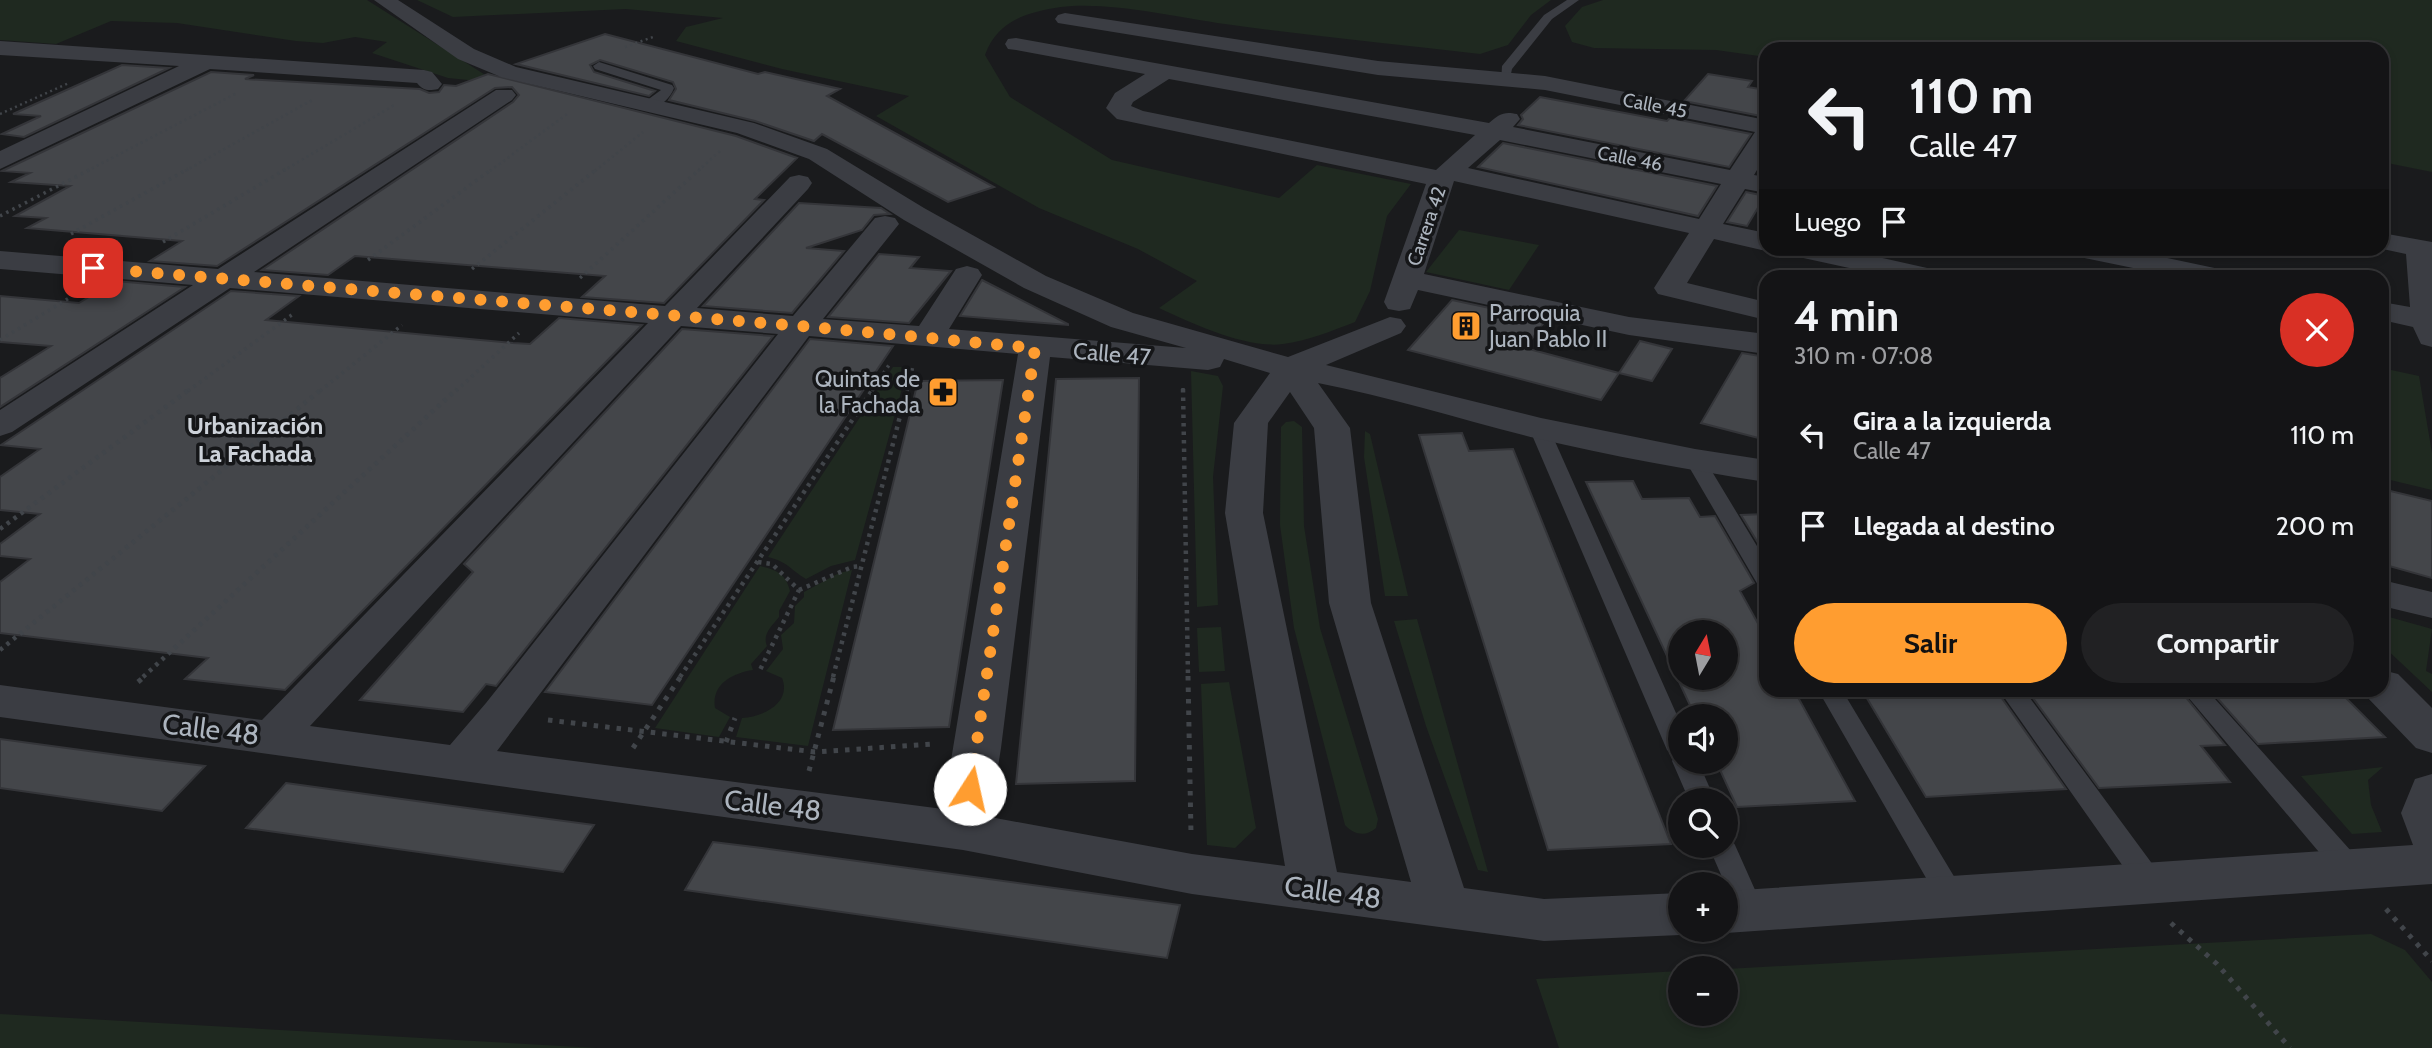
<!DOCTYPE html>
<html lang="es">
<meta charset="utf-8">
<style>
:root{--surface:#141416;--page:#212123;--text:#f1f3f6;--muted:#9d9ea1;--line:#333335;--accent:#ff9d30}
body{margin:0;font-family:Cabin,sans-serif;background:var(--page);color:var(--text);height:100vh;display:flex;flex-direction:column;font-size:26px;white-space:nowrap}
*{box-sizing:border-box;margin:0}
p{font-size:23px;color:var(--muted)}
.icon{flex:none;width:38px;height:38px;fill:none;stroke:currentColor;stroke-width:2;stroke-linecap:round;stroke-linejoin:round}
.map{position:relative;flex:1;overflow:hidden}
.details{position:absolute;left:1759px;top:270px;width:630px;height:427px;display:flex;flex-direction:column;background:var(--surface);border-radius:21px;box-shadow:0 4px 10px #0003,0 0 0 2px var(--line)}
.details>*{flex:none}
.top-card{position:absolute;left:1759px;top:42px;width:630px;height:214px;border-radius:21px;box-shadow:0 4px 10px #0003,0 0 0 2px var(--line);background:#141416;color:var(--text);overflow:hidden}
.needle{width:46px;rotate:10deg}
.tools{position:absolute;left:1668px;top:620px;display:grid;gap:14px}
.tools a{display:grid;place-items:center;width:70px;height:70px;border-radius:50%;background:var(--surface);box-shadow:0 4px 10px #0003,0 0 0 2px var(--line);font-size:35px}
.pin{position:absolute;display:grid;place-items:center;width:60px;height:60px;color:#fff;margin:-30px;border-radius:14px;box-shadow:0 4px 10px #0006}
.me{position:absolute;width:77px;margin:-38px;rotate:10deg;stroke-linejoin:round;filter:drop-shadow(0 0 5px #0008)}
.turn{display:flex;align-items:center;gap:24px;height:147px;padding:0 35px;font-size:32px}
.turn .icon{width:91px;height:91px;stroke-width:2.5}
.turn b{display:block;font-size:49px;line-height:60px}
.then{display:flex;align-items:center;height:66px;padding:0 35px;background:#0003;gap:14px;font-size:26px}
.round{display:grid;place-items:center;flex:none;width:74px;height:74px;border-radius:37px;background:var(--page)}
.headline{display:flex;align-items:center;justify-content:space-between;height:119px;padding:0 35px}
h1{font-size:42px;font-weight:800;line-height:52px}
.primary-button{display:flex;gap:14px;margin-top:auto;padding:14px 35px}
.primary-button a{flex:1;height:80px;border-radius:42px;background:var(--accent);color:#111;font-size:28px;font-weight:800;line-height:80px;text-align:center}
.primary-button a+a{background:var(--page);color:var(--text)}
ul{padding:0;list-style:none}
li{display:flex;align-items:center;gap:21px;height:91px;padding:0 35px}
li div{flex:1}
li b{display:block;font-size:26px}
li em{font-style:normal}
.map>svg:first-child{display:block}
</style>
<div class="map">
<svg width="2432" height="1048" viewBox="0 0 2432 1048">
<rect width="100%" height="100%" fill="#1a1b1d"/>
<path fill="#1f2920" d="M 0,0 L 367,0 L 498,83 L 448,78 L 372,53 L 387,42 L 355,37 L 323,43 L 296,41 L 177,23 L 111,21 L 56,44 L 0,40 Z
M 417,0 L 1551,0 L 1531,15 L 1508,45 L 1480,54 C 1395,44 1310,36 1225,24 C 1177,17 1108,1 1061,7 C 1027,12 997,21 985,55 L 1010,97 L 1112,160 L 1279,198 L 1317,165 L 1411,184 L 1387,216 L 1370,291 L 1355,322 C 1331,331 1308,341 1283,344 C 1246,349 1192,323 1159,308 L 1197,281 L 1138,249 L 1039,208 L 876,116 L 909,96 L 782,69 L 676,41 L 686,27 L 723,18 L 626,9 L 453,17 Z
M 1603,0 L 2432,0 L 2432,172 L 2382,162 L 2382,49 L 1766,49 L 1766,57 L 1716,50 L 1594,48 L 1572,42 L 1565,26 L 1582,7 Z
M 1459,230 L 1539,245 L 1509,290 L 1426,272 Z
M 893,367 L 908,367 L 855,560 L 831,566 L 806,579 C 791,570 788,562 768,557 Z
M 2382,368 L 2419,376 L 2432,453 L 2432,490 L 2382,478 Z
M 1191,371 L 1218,376 L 1223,386 L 1213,477 L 1218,605 L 1197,607 Z
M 1294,421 L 1302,427 L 1304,526 L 1320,628 L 1378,819 L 1376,828 C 1366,837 1354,835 1345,825 L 1294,628 L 1280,525 L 1281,427 L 1286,422 Z
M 1365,431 L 1370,434 L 1408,596 L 1385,596 L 1364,457 Z
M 760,566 C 777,570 786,574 790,591 L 779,611 L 779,617 C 772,626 762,634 767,646 L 751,664 L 753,670 C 733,673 711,684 715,708 L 730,717 L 719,737 L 655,728 Z
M 852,570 L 808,746 L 736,737 L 742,718 C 763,717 792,703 782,678 L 766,671 L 783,649 L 781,635 L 794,623 L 795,606 L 804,597 L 804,592 L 839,573 Z
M 2382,615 L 2432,629 L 2426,671 L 2432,674 L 2432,692 L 2382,645 Z
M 1417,619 L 1488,872 L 1478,870 L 1426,726 L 1394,621 Z
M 1221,627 L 1225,671 L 1199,672 L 1197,628 Z
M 1229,682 L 1256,828 L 1235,848 L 1207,845 L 1201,684 Z
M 2383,767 L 2368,780 L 2371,805 L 2382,832 L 2352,834 L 2301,776 Z
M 2371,934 L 2405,950 L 2432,982 L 2432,1048 L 1559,1048 L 1536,979 L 1680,971 L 1680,1013 L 1726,1013 L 1726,969 Z
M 0,1014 L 597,1048 L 0,1048 Z"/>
<path fill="#44464a" stroke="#343539" stroke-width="2" fill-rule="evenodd" d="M 605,34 L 758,74 L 765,72 L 840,89 L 827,96 L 994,187 L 948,202 L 822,134 L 814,141 L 755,121 L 669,100 L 676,89 L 673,82 L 600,60 L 590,65 L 594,72 L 655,91 L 649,96 L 516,64 Z
M 122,65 L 169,68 L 24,137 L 2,134 L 41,116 L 13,114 Z
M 211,72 L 254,75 L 245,79 L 420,89 L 429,93 L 439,92 L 444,85 L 456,86 L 488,74 L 736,136 L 797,158 L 755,199 L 764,200 L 664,303 L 582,297 L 605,276 L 355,256 L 328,275 L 262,270 L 513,102 L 519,95 L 512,87 L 495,88 L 217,266 L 150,261 L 182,241 L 27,228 L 46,218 L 15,216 L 70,186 L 11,182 L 30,173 L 2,171 Z
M 1708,74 L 1752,81 L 1748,87 L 1766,90 L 1766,117 L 1684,101 Z
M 1540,97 L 1667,121 L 1670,118 L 1751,134 L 1729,167 L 1518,125 L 1523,119 L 1521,115 Z
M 1503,143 L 1717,186 L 1698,216 L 1478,167 Z
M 1746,192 L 1765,196 L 1747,226 L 1727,222 Z
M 799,203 L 881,208 L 890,214 L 874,215 L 862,230 L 806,248 L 844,251 L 792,313 L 703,306 Z
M 879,254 L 919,257 L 910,268 L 951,271 L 909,323 L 828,317 Z
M 982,280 L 1068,324 L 1068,325 L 960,316 Z
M 115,281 L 185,287 L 0,407 L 0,378 L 51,346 L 0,342 L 0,296 L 79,303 Z
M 231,291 L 299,296 L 266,320 L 513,343 L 530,344 L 559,318 L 642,325 L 285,690 L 185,679 L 208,658 L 0,633 L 0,582 L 30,559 L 0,556 L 0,544 L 40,514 L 0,510 L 0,477 L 40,449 L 1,445 Z
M 1452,300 L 1546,320 L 1525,348 L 1619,373 L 1640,341 L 1672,349 L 1652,381 L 1619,373 L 1601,400 L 1408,350 Z
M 682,329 L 773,336 L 496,686 L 486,684 L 463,712 L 360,700 L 473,572 L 464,564 Z
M 810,339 L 893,346 L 652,705 L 545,692 Z
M 1742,353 L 1766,357 L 1766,440 L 1701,423 Z
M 1139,378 L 1135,781 L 1016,784 L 1056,379 Z
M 1003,380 L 949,727 L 833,730 L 918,381 Z
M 1462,433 L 1469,451 L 1513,449 L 1671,844 L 1548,850 L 1419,435 Z
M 1633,481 L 1642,499 L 1689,498 L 1700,517 L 1715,516 L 1754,583 L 1740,591 L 1766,638 L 1766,690 L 1794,690 L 1855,801 L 1737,807 L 1716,761 L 1726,761 L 1726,716 L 1695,716 L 1586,482 ZM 1680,632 L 1726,632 L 1726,677 L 1680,677 Z
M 2382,489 L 2432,501 L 2432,578 L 2382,564 Z
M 1766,514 L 1766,556 L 1741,515 Z
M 1862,690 L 1996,690 L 2066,789 L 1926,797 Z
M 2027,690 L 2180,690 L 2225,745 L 2201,746 L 2230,782 L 2099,788 Z
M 2210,690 L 2338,690 L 2385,737 L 2258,744 Z
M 0,739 L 133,757 L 205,766 L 162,811 L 0,788 Z
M 286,783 L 438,804 L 594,825 L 563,872 L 246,828 Z
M 713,842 L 754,847 L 1180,905 L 1167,958 L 685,890 Z"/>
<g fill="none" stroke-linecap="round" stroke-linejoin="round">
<path stroke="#41454a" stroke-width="2.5" stroke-dasharray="2 3.5" stroke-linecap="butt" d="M 625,47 L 653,37
M 0,114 L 69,83
M 87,171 L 237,93
M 185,171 L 314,99
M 283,171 L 396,104
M 490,171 L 567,114
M 595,171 L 643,132
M 698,171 L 721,150"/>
<path stroke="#41454a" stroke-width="3.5" stroke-dasharray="2.5 4.5" stroke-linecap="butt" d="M 0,216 L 91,169
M 71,234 L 188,169
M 163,242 L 286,169
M 368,260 L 492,169
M 472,269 L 597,169
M 580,278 L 700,169
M 0,340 L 71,297
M 1183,388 L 1183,391
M 188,391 L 293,314
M 320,391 L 402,325
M 456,391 L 519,333
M 872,391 L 889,365
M 907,391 L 913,366"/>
<path stroke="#41454a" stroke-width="4.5" stroke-dasharray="3.5 5" stroke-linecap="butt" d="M 1183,389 L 1188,677
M 0,529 L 190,389
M 758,562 L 772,564 L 799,590 L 760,670
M 799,590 L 852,567 L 862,566
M 0,650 L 322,389
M 143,677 L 457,389
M 680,677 L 873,389
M 833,677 L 907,389"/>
<path stroke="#41454a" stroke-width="5" stroke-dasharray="4.5 7" stroke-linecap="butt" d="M 1188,676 L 1191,834
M 138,682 L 145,676
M 548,720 L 815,752 L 933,744
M 726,742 L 735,718
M 633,748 L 681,676
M 809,771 L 834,676
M 2386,909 L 2432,961
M 2171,923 L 2217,964 L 2290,1048"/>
<path fill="#3b3d43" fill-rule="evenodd" d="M 1567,0 L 1579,0 L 1552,19 L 1512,69 L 1509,83 L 1501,83 L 1502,66 L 1544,15 Z
M 599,62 L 672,85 L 674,88 C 670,99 659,109 646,107 L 646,101 L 661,90 L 595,69 L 593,66 Z
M 1539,422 L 1549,428 L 1680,722 L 1680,761 L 1698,761 L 1715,800 L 1689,800 L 1672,761 L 1674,757 L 1667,750 L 1529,428 Z
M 1695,454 L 1702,456 L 1705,460 L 1766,561 L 1766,587 L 1758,585 L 1755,580 L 1685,460 L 1688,456 Z
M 1818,690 L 1842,690 L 1961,888 L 1965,896 L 1961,904 L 1951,907 L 1941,904 Z
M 1999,690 L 2024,690 L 2159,873 L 2163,881 L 2159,889 L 2149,892 L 2139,889 Z
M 2182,690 L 2207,690 L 2360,861 L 2364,869 L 2360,877 L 2350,880 L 2340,877 Z
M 1726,836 L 1731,838 L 1735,845 L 1764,910 L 1760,918 L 1750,922 L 1740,918 L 1708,845 L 1726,845 Z"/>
<path fill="#3b3d43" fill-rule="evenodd" d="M 374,0 L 398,0 L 474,49 L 516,67 L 754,123 L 827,149 L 924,208 L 1046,276 L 1133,313 L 1288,357 L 1390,317 L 1401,319 L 1406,326 L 1401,333 L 1326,365 L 1541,418 L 1695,449 L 1766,460 L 1766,482 C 1689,470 1611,456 1535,438 C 1462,420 1391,397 1318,383 L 1350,428 L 1371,603 L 1464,888 L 1544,899 L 1680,893 L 1680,929 L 1698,929 L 1680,935 L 1544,941 L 1192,894 L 963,850 L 0,717 L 0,685 L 262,720 L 648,323 L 230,288 L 12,432 L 0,436 L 0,410 L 193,285 L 0,269 L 0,251 L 218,269 L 496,90 L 512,90 L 516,95 L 512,100 L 254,272 L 665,306 L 790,177 L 799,175 L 808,177 L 812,183 L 808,189 L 697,308 L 793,316 L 875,218 L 885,216 L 895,218 L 899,224 L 823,319 L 919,326 L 956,269 L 967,266 L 978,269 L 982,275 L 949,329 L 1186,348 L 1111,327 L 1024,288 L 904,220 L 809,159 L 737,133 L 501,77 L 458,59 ZM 681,326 L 778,334 L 486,703 L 450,745 L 310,726 ZM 809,336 L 1018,354 L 943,809 L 497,751 ZM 1050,357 L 1208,370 L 1220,367 L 1224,359 L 1270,373 L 1234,423 L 1225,513 L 1285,866 L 1192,854 L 990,817 L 1001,748 ZM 1290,392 L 1314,428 L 1329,603 L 1411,882 L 1337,872 L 1263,513 L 1268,423 Z
M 1065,13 L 1378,61 L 1545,76 L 1766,120 L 1766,155 L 1754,175 L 1766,177 L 1766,193 L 1745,189 L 1723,224 L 1766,233 L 1766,248 L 1774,248 L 1766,251 L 1714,239 L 1687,283 L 1766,302 L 1766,320 L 1658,294 L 1654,288 L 1689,233 L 1454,181 L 1424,274 L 1629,317 L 1766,334 L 1766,354 L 1629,335 L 1418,290 L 1410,309 L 1399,311 L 1388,309 L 1384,302 L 1426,184 L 1117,119 L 1106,108 L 1115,93 L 1145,74 L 1016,50 L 1008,49 L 1005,44 L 1008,39 L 1016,38 L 1489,123 C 1499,114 1504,111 1517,114 L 1520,119 L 1513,127 L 1730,170 L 1755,132 L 1545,90 L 1378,75 L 1058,23 L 1055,19 L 1058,15 ZM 1169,79 L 1475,135 L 1436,170 L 1143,111 L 1131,106 L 1133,102 ZM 1500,140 L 1721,184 L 1699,219 L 1468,168 Z
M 0,41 L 424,70 L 432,72 L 442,84 L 438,89 C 429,91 423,91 417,83 L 210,69 L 0,169 L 0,151 L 179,66 L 0,55 Z
M 2382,233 L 2432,242 L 2432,347 L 2421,344 L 2413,327 L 2382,320 L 2382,302 L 2410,307 L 2406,254 L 2378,248 L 2382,248 Z
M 1781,248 L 1838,248 L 1936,270 L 1940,276 L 1886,276 L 1785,254 Z
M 2061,248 L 2120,248 L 2224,270 L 2228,276 L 2172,276 L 2065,254 Z
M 2382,580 L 2432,592 L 2432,618 L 2382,606 Z
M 2382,670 L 2398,674 L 2432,708 L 2432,753 L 2416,748 L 2366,696 L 2363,690 L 2382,690 Z
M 2432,774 L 2432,884 L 1726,933 L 1714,929 L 1726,929 L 1726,891 L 2413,845 L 2401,813 L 2415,779 Z"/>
</g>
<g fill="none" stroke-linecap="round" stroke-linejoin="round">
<path stroke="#ff9d30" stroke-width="12" stroke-dasharray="0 21.6" d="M 93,268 L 801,326 L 1035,348 L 970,789"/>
</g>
<defs>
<g id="building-square" transform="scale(1.575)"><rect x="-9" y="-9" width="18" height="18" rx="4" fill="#ff9d30" stroke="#151618"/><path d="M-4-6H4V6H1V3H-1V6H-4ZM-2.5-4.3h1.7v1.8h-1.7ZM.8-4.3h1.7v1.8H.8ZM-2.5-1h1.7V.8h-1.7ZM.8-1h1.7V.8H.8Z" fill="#111"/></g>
<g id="pharmacy-square" transform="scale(1.575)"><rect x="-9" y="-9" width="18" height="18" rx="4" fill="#ff9d30" stroke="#151618"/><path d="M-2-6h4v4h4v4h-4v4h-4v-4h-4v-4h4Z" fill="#111"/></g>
</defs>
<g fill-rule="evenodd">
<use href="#building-square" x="1466" y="326"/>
<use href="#pharmacy-square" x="943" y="392"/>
</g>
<g text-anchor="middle" stroke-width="7" stroke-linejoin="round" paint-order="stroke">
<g font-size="19" fill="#acb4be" stroke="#151618">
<text transform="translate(1655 105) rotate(11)" y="7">Calle 45</text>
<text transform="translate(1630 158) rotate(11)" y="7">Calle 46</text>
<text transform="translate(1426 226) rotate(-71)" y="7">Carrera 42</text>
</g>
<g font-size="23" fill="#acb4be" stroke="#151618" text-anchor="start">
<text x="1489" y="321">Parroquia<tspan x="1489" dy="26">Juan Pablo II</tspan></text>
<text x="920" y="387" text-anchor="end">Quintas de<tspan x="920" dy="26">la Fachada</tspan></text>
</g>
<g font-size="23" fill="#acb4be" stroke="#151618">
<text transform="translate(1112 354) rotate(5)" y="8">Calle 47</text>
</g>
<g font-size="24" font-weight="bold" fill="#cdd2d9" stroke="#151618">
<text x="255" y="434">Urbanización<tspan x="255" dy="28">La Fachada</tspan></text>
</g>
<g font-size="28" fill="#acb4be" stroke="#151618">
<text transform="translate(211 729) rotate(7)" y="10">Calle 48</text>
<text transform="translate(773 805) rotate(7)" y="10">Calle 48</text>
<text transform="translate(1333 892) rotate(8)" y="10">Calle 48</text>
</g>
</g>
</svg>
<div class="tools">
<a><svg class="needle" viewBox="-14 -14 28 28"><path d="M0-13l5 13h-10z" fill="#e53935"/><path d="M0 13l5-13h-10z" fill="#9d9ea1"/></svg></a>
<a><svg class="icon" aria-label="sound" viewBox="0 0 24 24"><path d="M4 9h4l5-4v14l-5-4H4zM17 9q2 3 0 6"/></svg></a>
<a><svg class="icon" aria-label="search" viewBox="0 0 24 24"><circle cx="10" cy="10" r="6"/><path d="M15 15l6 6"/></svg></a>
<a>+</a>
<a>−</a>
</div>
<div class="pin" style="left:93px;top:268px;background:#d93025"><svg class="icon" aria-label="arrive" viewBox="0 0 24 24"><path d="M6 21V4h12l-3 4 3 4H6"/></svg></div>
<svg class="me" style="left:970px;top:789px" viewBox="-20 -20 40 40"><circle r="19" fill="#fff"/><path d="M0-13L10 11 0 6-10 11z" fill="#ff9d30"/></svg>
<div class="top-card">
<div class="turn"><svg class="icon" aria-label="left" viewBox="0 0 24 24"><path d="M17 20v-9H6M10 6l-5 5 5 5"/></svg><div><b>110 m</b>Calle 47</div></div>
<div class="then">Luego<svg class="icon" aria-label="arrive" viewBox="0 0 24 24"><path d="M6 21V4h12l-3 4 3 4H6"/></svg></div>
</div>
<section class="details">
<div class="headline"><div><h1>4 min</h1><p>310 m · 07:08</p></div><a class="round" style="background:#d93025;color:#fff"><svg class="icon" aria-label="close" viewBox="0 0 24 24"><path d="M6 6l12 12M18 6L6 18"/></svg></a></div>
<ul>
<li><svg class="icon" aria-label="left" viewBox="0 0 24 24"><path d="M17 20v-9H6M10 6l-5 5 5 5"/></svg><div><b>Gira a la izquierda</b><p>Calle 47</p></div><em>110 m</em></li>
<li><svg class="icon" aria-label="arrive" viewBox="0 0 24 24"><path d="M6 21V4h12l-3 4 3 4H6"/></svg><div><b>Llegada al destino</b></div><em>200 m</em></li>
</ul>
<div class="primary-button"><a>Salir</a><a>Compartir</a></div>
</section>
</div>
